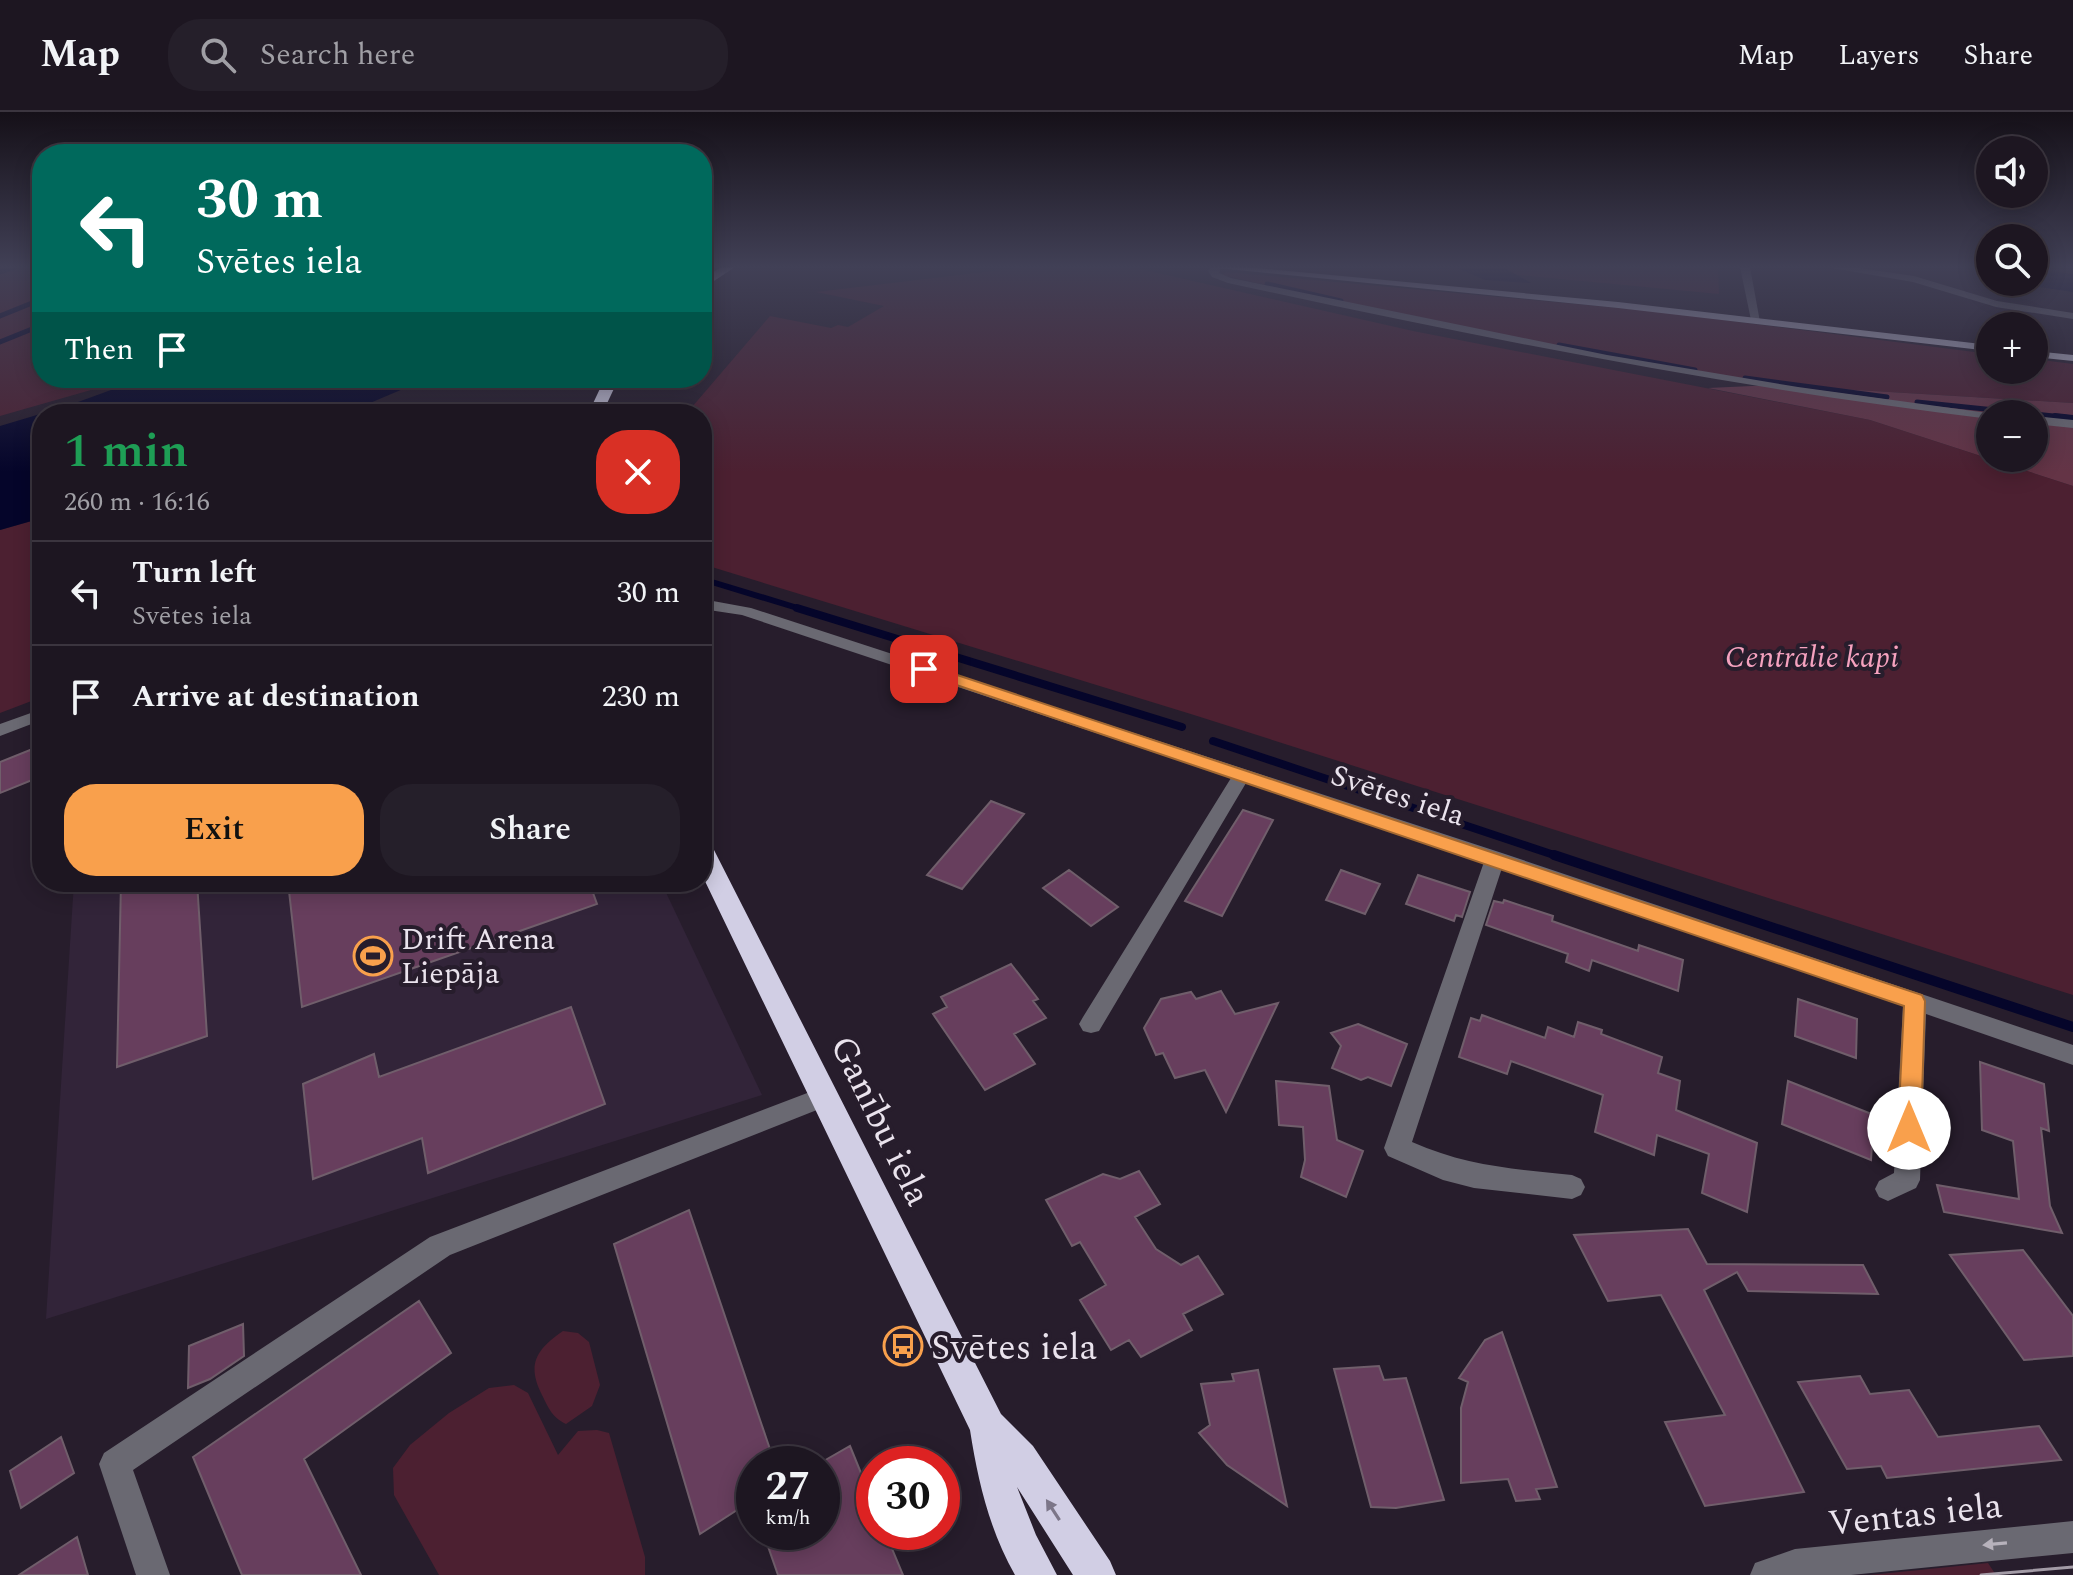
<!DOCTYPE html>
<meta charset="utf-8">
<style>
:root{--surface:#1d1621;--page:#251f2a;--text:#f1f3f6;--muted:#a09fa5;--line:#3b353f;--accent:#f9a04c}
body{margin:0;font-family:Spectral,serif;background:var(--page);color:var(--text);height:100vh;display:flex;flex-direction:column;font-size:30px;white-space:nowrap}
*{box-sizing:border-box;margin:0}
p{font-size:26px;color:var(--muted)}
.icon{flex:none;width:44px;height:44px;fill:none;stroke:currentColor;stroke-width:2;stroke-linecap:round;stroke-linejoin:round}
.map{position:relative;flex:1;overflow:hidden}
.details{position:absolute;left:32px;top:292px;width:680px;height:488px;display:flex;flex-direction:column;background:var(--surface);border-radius:32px;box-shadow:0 4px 20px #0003,0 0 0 2px var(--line)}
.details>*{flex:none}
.banner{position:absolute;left:32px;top:32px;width:680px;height:244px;border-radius:32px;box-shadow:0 4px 20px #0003,0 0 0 2px var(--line);background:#00695c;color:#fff;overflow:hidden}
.controls{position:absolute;left:1976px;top:24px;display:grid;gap:16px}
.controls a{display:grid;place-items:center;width:72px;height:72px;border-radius:50%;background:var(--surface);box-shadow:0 4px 20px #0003,0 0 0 2px var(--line);font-size:40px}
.speed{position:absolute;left:736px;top:1334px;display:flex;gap:16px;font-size:40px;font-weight:700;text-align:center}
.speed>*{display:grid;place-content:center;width:104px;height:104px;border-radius:50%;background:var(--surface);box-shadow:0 4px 20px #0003,0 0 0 2px var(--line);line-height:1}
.speed small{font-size:20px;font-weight:400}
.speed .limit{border:12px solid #d22;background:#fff;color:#111}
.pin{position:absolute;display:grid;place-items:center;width:68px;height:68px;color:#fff;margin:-34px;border-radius:16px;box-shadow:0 4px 12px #0006}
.me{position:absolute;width:88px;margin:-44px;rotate:0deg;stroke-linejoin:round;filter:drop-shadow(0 0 6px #0008)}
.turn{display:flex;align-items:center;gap:28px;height:168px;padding:0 32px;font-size:36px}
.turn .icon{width:104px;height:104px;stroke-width:2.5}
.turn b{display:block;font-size:56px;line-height:68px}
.then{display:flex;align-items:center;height:76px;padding:0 32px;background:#0003;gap:16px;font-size:30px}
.round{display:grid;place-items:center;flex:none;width:84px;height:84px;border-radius:32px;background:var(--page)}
.headline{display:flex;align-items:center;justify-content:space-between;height:136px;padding:0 32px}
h1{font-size:48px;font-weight:600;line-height:60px;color:#1e9e55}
.action{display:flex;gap:16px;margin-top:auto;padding:16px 32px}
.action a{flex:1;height:92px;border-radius:32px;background:var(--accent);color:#111;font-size:32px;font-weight:600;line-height:92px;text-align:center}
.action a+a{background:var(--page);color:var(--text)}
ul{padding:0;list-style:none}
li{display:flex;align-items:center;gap:24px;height:104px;padding:0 32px;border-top:2px solid var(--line)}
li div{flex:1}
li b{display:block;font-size:30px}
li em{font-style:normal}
header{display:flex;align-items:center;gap:48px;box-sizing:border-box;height:112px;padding:0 40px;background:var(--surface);border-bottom:2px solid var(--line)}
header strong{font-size:38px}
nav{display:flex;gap:44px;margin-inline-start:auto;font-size:28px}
.search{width:560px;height:72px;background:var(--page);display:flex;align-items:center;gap:20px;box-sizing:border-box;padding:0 28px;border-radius:32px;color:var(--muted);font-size:30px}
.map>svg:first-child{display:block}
</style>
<header>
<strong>Map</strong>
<div class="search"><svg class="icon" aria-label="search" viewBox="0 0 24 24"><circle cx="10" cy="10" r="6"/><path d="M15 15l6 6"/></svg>Search here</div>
<nav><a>Map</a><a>Layers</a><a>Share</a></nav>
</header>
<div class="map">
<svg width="2073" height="1463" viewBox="0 0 2073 1463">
<rect width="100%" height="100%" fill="#271d2c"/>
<path fill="#322439" d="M 74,770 L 661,770 L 762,983 L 46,1207 Z"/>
<path fill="#4c2031" d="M 0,155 L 42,155 L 42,266 L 133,266 L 0,304 Z
M 1027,155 L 1136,156 L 1413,219 L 1870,308 L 2073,374 L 2073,883 L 1194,603 L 702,452 L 702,302 L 686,302 L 770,204 L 831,216 L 838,213 L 848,215 L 884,194 L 816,180 Z
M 1435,155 L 1718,155 L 1719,182 Z
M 1226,160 L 1651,199 L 1990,242 L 1990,258 L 2034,258 L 2034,247 L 2073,252 L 2073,291 L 1774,273 L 1474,220 L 1222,163 Z
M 42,406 L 42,585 L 0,601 L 0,418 Z
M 563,1219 L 578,1221 L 589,1230 L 600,1273 L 592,1294 L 566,1312 C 552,1305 549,1297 542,1283 C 526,1252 537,1237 563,1219 Z
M 514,1273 L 528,1281 L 558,1343 L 578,1319 L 597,1318 L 609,1321 L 645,1445 L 645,1463 L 439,1463 L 394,1383 L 393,1356 L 410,1333 L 449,1301 L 489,1276 Z
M 1988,1451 L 1996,1463 L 1870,1463 Z"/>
<path fill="#643446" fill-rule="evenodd" d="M 1774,273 L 2073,291 L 2073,374 L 1870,308 L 1708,276 ZM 1990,302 L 2034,302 L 2034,346 L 1990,346 Z"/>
<path fill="#05052a" d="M 1455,155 L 1503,155 L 1531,171 L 1485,168 Z
M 2034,157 L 2073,162 L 2073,180 L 2006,170 L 2034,170 Z
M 144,266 L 429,266 L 344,302 L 42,302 L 42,406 L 0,418 L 0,314 L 67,294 Z"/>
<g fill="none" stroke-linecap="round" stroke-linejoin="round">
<path stroke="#05052a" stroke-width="5" d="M 0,160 L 15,155
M 1267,172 L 1341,189
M 0,204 L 42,187
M 0,230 L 42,213
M 1559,233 L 1695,258
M 1745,266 L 1887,285
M 1917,290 L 2073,306"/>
<path stroke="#05052a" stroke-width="6" d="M 2055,304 L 2073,306
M 702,467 L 804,498"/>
<path stroke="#05052a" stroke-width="8" d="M 797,496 L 1182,615
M 1213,629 L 1560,745"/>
<path stroke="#05052a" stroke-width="10" d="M 1554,743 L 2073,915"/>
</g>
<path fill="#673e5d" stroke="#705e6b" stroke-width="2" d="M 30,638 L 42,657 L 42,664 L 0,681 L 0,650 Z
M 991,689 L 1024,702 L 962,777 L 927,763 Z
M 1243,698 L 1273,708 L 1222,804 L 1185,789 Z
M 1069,758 L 1118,795 L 1091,814 L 1043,776 Z
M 1341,758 L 1380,772 L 1365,802 L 1326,788 Z
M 1418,763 L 1470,780 L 1462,805 L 1456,803 L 1454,809 L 1406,792 Z
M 121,770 L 197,770 L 207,924 L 117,955 Z
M 288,770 L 589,770 L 597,792 L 302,895 Z
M 1504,788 L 1553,804 L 1552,809 L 1638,839 L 1639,833 L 1683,848 L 1678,879 L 1592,848 L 1589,859 L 1566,850 L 1568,842 L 1486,813 L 1494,789 L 1503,791 Z
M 1011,852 L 1038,887 L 1033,889 L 1046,906 L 1014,922 L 1035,952 L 985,978 L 933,902 L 947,895 L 941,885 Z
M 1221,879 L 1235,902 L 1278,891 L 1226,1000 L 1205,958 L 1175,966 L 1163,941 L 1156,943 L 1144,916 L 1161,887 L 1191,880 L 1196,887 Z
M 1798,887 L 1857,907 L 1856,946 L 1795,924 Z
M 571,895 L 605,992 L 428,1061 L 422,1026 L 313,1067 L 303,972 L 374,942 L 379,965 Z
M 1482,903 L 1545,926 L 1548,915 L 1574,925 L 1578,910 L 1602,918 L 1601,922 L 1662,945 L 1658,961 L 1680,969 L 1676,998 L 1757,1031 L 1747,1100 L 1702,1081 L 1709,1042 L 1657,1023 L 1654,1043 L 1595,1020 L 1603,983 L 1511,949 L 1507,962 L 1459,945 L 1471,906 L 1480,909 Z
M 1358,912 L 1407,932 L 1391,974 L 1368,965 L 1361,968 L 1332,956 L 1341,934 L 1331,921 Z
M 1980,950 L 2044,972 L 2049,1019 L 2041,1016 L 2050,1094 L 2062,1121 L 1944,1100 L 1937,1073 L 2019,1087 L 2013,1029 L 1982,1018 Z
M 1276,969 L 1329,974 L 1337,1028 L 1363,1039 L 1346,1085 L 1301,1065 L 1305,1048 L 1303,1015 L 1279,1013 Z
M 1788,969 L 1874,1003 L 1871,1048 L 1782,1012 Z
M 1139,1059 L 1160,1092 L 1135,1105 L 1156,1137 L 1181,1153 L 1198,1144 L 1223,1182 L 1183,1202 L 1192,1218 L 1141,1245 L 1129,1228 L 1111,1238 L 1080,1188 L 1106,1173 L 1080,1130 L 1072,1134 L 1046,1088 L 1103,1062 L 1120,1067 Z
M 689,1098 L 775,1352 L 754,1352 L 754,1387 L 700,1422 L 614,1132 Z
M 1688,1117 L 1707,1152 L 1863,1153 L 1878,1182 L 1748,1179 L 1737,1160 L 1704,1178 L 1804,1380 L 1705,1394 L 1665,1310 L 1725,1303 L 1661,1183 L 1608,1189 L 1574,1123 Z
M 2023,1138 L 2073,1204 L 2073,1244 L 2024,1248 L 1950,1143 Z
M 419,1189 L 451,1241 L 304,1347 L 361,1463 L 242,1463 L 193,1345 Z
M 243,1212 L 244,1244 L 210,1267 L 188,1276 L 189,1234 Z
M 1502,1220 L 1557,1375 L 1536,1377 L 1540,1387 L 1516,1389 L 1508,1367 L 1461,1371 L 1461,1296 L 1468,1270 L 1459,1266 L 1485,1228 Z
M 1379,1254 L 1384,1268 L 1406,1266 L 1444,1388 L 1396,1396 L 1371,1395 L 1334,1257 Z
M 1258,1258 L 1287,1394 L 1227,1353 L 1199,1321 L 1210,1313 L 1201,1272 L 1234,1269 L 1232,1262 Z
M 1860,1264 L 1870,1282 L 1909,1278 L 1938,1325 L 2039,1314 L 2061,1348 L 1887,1366 L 1881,1354 L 1847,1357 L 1798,1270 Z
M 61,1325 L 74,1361 L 21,1396 L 10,1359 Z
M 850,1334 L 874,1393 L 874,1420 L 885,1420 L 903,1463 L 778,1463 L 763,1420 L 822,1420 L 822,1350 Z
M 77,1425 L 88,1463 L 19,1463 Z"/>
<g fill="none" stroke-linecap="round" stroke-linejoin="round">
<path fill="#6a6972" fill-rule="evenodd" d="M 1211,155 L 1222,155 L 1219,161 L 1231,166 L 1607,243 L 1798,275 L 1995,302 L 1990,302 L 1990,307 C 1733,276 1481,226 1228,171 L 1212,165 L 1208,159 Z
M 1740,155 L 1750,155 L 1760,210 L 1751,208 Z
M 1826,155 L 1852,155 L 1914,164 L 1997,189 L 2073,201 L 2073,207 L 1996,195 L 1913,170 Z
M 2034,304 L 2073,308 L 2073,316 L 2034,312 Z
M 702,487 L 751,496 L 1502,741 L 2073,933 L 2073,953 L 1926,902 L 1920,1068 L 1916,1076 L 1888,1089 L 1879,1085 L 1875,1077 L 1879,1069 L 1894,1061 L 1903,894 L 1502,756 L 1412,1030 C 1466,1054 1514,1057 1572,1063 L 1581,1067 L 1585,1075 L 1581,1083 L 1572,1087 L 1474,1076 L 1443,1068 L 1388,1044 L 1384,1036 L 1484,750 L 1246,671 L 1099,919 L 1091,921 L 1083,919 L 1079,912 L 1083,905 L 1231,666 L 742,503 L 702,497 Z
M 42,597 L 42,608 L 0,624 L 0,612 Z
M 823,975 L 832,978 L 835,985 L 832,992 L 450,1143 L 133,1358 L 170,1463 L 136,1463 L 99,1352 L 104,1341 L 430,1125 Z
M 2073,1409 L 2073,1441 L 1851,1463 L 1750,1463 L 1755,1451 L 1795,1437 Z"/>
<path fill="#b4b1c3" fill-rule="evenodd" d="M 1208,155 L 1245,155 L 1618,190 L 1990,233 L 1990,239 L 1618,196 Z
M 2034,239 L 2073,243 L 2073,249 L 2034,245 Z"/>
<path fill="#d1cee4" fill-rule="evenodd" d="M 721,155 L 735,155 L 702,177 L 702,168 Z
M 605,266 L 619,266 L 602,302 L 588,302 Z
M 702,730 L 711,732 L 714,738 L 1001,1302 L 1033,1334 L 1110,1449 L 1116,1463 L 1073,1463 L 1017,1375 L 1036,1423 L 1057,1463 L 1015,1463 C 989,1417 978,1369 970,1318 L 702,763 Z"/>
<path stroke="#a39ba6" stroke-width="3" d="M 1981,1463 L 2073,1455"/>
</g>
<defs><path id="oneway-solid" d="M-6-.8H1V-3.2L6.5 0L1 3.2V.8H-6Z" transform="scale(2)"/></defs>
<use fill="#7c7688" href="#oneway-solid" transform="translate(1053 1398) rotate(-123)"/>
<use fill="#b7b2bc" href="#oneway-solid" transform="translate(1995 1432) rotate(175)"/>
<linearGradient id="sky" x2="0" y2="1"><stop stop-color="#151018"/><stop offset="0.43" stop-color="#414056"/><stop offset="1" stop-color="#414056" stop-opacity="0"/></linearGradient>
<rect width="2073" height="360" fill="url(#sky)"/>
<path fill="#f9a04c" stroke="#a26831" stroke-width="2" d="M 924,552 L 1922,883 L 1925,889 L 1921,1016 L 1917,1023 L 1909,1026 L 1901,1023 L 1898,1016 L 1904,894 L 918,560 L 918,554 Z"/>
<defs>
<g id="stadium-ring" transform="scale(2)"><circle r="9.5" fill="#271d2c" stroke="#f9a04c" stroke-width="1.5"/><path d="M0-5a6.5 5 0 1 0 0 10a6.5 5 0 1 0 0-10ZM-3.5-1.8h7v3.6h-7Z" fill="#f9a04c"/></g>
<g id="bus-ring" transform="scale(2)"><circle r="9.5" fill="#271d2c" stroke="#f9a04c" stroke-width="1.5"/><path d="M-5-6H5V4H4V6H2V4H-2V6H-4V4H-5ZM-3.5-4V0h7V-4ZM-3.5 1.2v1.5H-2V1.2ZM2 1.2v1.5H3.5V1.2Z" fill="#f9a04c"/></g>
</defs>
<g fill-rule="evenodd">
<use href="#stadium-ring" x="373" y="844"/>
<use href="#bus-ring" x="903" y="1234"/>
</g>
<g text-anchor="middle" stroke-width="8" stroke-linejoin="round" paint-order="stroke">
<g font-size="30" font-style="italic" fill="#f5a2bf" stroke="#271d2c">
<text x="1812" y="555">Centrālie kapi</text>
</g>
<g font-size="30" fill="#eae3ed" stroke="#271d2c">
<text transform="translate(1398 683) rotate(18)" y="10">Svētes iela</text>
</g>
<g font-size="30" fill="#eae3ed" stroke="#271d2c" text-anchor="start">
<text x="401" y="837">Drift Arena<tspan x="401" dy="34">Liepāja</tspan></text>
</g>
<g font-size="36" fill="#eae3ed" stroke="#271d2c">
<text transform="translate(882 1008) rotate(64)" y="13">Ganību iela</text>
<text transform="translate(1915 1401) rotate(-6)" y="13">Ventas iela</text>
</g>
<g font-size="36" fill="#eae3ed" stroke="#271d2c" text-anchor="start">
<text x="931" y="1247">Svētes iela</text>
</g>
</g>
</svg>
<div class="controls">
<a><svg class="icon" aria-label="sound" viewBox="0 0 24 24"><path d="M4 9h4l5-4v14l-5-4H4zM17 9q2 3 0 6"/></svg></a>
<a><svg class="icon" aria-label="search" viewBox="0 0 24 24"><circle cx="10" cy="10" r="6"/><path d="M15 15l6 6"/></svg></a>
<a>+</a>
<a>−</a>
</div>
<div class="speed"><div>27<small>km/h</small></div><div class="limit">30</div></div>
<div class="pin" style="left:924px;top:557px;background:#d93025"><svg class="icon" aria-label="arrive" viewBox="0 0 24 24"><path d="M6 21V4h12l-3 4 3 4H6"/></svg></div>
<svg class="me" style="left:1909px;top:1016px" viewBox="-20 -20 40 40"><circle r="19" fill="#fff"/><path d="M0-13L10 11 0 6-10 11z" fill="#f9a04c"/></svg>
<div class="banner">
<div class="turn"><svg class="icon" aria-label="left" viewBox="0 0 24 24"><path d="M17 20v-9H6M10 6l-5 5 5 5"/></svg><div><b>30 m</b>Svētes iela</div></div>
<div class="then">Then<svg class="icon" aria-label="arrive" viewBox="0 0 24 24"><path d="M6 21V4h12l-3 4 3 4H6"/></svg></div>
</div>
<section class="details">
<div class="headline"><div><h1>1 min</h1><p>260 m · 16:16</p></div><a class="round" style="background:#d93025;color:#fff"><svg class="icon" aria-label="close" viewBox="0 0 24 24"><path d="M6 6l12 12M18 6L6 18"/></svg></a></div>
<ul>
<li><svg class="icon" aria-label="left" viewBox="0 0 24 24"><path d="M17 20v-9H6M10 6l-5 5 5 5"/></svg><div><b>Turn left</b><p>Svētes iela</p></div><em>30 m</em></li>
<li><svg class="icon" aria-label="arrive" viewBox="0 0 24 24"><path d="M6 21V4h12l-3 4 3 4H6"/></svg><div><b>Arrive at destination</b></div><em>230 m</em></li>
</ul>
<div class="action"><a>Exit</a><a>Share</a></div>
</section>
</div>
